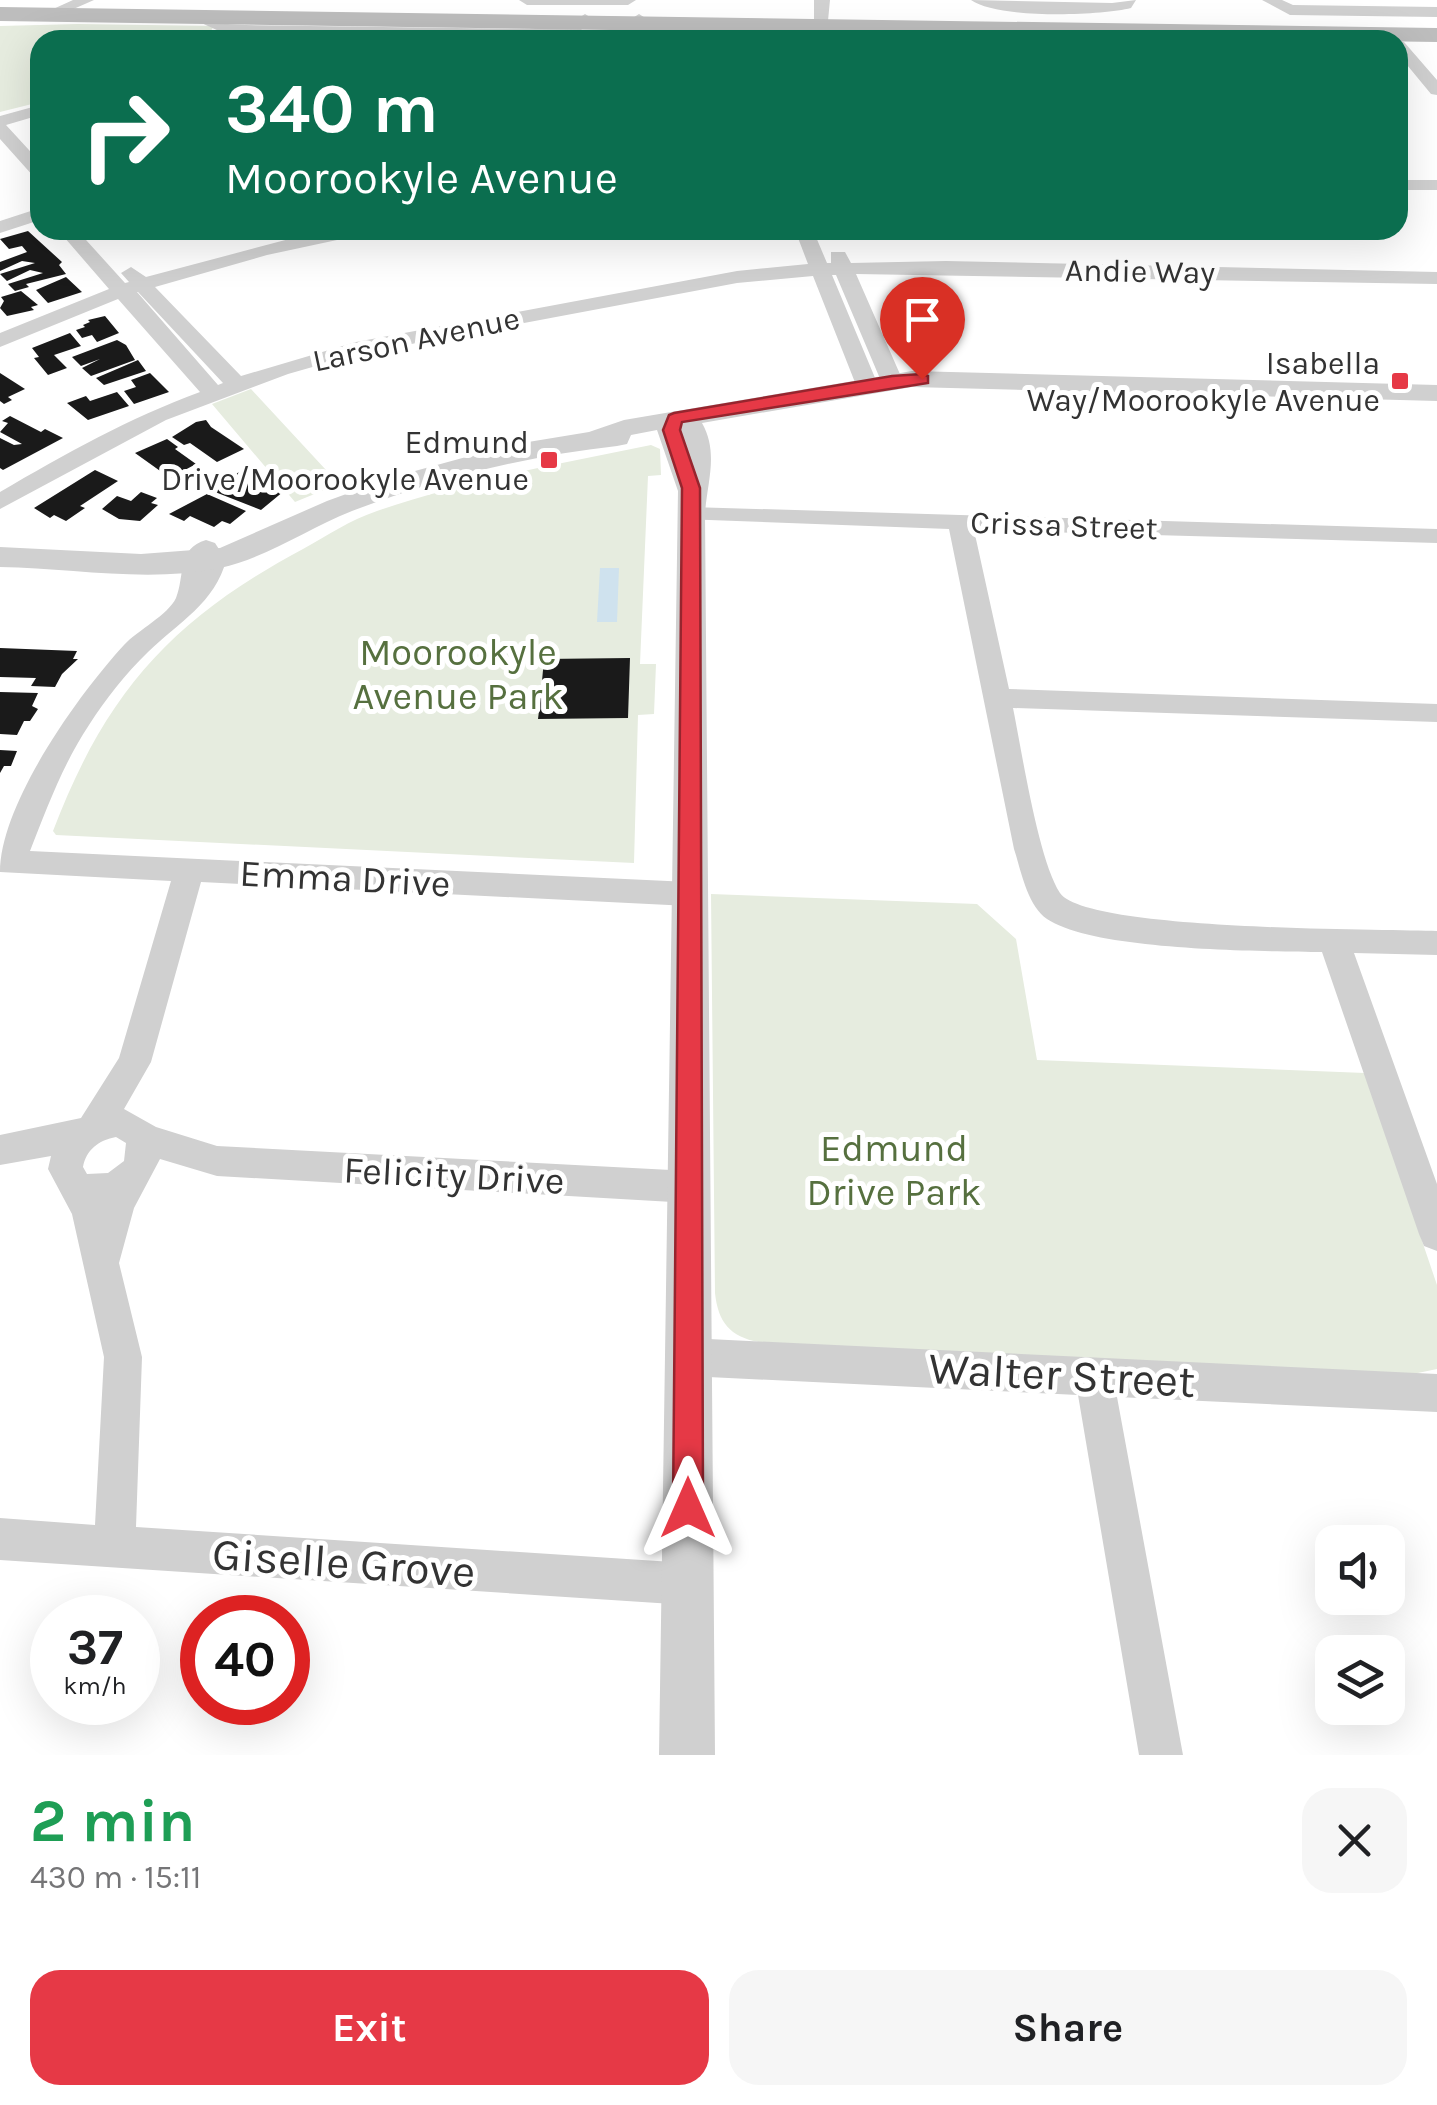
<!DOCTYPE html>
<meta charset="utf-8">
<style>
:root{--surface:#fff;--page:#f6f6f6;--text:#202124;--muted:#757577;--accent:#e63946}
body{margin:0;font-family:Karla,sans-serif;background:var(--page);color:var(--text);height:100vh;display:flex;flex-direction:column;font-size:38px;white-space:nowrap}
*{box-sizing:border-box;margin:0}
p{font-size:32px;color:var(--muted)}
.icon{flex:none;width:55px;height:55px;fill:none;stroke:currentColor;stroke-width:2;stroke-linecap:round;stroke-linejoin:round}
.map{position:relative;height:1755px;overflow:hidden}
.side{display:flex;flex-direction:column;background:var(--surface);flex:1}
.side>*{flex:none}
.banner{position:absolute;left:30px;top:30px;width:1378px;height:210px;border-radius:30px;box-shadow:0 10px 40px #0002;background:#0b6e4f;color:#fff;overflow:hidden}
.controls{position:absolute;left:1315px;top:1525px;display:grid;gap:20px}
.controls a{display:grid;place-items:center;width:90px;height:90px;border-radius:20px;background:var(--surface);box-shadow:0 10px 40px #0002;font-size:50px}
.speed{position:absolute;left:30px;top:1595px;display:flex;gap:20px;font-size:50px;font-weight:700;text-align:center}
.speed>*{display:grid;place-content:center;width:130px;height:130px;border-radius:50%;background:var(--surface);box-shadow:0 10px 40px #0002;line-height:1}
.speed small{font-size:25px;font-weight:400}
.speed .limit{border:15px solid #d22;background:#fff;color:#111}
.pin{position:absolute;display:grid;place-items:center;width:85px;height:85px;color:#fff;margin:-102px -42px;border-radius:50% 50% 50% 0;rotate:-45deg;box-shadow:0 0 10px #0007}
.pin .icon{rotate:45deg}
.me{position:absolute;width:110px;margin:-55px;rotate:0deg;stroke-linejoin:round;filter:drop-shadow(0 0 8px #0008)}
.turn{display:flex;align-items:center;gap:35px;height:210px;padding:0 30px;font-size:45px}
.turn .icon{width:130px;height:130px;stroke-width:2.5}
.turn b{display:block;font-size:70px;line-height:85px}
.round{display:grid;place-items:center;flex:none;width:105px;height:105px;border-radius:30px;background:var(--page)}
.summary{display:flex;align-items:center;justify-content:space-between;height:170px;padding:0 30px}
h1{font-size:60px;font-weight:700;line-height:75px;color:#1e9e55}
.cta{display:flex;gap:20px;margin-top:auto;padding:20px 30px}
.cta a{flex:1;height:115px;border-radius:30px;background:var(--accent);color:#fff;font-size:40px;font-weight:700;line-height:115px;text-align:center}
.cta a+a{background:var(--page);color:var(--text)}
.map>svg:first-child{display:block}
</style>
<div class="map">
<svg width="1437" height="1755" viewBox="0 0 1437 1755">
<rect width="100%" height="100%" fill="#fff"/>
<path fill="#e6ecdf" d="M 78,24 L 214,26 L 205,40 L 40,40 L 40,102 L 0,112 L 0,26 Z
M 251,389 L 339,484 L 295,502 L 212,404 Z
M 651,445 L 660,449 L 661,475 L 648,476 L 640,664 L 656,664 L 654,714 L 638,715 L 634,863 L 56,835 L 53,831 C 106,692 172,619 303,549 C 328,535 350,520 377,511 C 466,480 559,464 651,445 Z
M 711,894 L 977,904 L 1016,939 L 1037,1060 L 1365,1073 L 1437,1285 L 1437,1369 L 1413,1374 L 759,1342 C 730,1337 718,1322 715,1293 Z"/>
<path fill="#cfe2ee" d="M 600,568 L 619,568 L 617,622 L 597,622 Z"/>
<path fill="#1a1a1a" d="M 28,231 L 62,262 L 59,265 L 66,274 L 26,284 L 29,287 L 15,291 L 8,284 L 43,273 L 30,270 L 7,281 L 0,274 L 35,263 L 22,261 L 0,271 L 0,262 L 27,252 L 22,246 L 9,249 L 0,239 Z
M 66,277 L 82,292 L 48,303 L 36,290 Z
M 21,291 L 38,305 L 31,307 L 34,310 L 7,316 L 0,308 L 4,301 L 1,297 Z
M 105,316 L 119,333 L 97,342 L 92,335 L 82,338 L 76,330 L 85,327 L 83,325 L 90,322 L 88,320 Z
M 70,333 L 81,346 L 54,355 L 67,368 L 48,375 L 34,358 L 39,357 L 32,348 Z
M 117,340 L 126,345 L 135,360 L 91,376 L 82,368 L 100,359 L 81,366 L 72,357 Z
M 138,360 L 146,371 L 104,385 L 96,378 Z
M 0,373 L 25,389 L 8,397 L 12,400 L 4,404 L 0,401 Z
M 150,373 L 169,392 L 134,404 L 124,391 L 136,387 L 131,380 Z
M 117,392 L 129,406 L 88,420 L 67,403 L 86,396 L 90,401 Z
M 10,416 L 41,432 L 45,429 L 63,438 L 3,470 L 0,468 L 0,438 L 14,445 L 22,444 L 0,432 L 8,423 L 2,421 Z
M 206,420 L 211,427 L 244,449 L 217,462 L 190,443 L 184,445 L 172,437 L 196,422 Z
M 167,439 L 178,447 L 175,449 L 196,464 L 170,478 L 135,453 Z
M 244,469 L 258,475 L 248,482 L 284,491 L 261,510 L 210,490 Z
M 95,470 L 118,481 L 80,506 L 85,508 L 66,521 L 54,515 L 50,518 L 34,508 Z
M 141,492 L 157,498 L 151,503 L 158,505 L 140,521 L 119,519 L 102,509 L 117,496 L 131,501 Z
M 207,494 L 246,511 L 230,524 L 222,521 L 214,527 L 190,516 L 184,521 L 169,514 Z
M 0,648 L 77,651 L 73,659 L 78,659 L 62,674 L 55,687 L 31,686 L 36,678 L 0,677 Z
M 630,658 L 628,718 L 538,719 L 541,695 L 552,695 L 553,681 L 542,681 L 544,659 Z
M 0,692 L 38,693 L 32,706 L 38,709 L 30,721 L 24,721 L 17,735 L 0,734 Z
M 0,750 L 17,751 L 11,766 L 4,766 L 0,773 Z"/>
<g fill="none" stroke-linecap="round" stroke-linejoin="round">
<path fill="#d0d0d0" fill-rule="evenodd" d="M 73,0 L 94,0 L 53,18 L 40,15 Z
M 519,0 L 636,0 L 628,5 L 527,5 Z
M 814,0 L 830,0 L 827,31 L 814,28 Z
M 971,0 L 1112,3 L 1136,0 L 1131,8 C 1099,16 997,19 971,0 Z
M 1262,0 L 1282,0 L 1293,5 L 1437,7 L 1437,17 L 1290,15 Z
M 202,13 L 227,24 L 245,25 L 529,29 L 571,23 L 585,14 L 593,19 L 581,30 L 529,39 L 245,35 L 219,31 L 197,21 L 197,15 Z
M 639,14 L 647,19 L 650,40 L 634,40 L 631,19 Z
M 915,32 L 921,34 L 923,40 L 907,40 Z
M 1398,40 L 1404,42 L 1437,80 L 1437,95 L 1431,94 L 1398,54 Z
M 40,105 L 40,115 L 6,125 L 40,162 L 40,178 L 34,177 L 0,139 L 0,116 Z
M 1398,180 L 1437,180 L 1437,190 L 1398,190 Z
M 40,208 L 40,220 L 0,233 L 0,221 Z
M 58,230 L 77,230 L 125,283 L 129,282 L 121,273 L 131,267 L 146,277 L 312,233 L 367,230 L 365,234 L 267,255 L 155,287 L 241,376 L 356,342 L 737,271 L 808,264 L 795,230 L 813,230 L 827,263 L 831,263 L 831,252 L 845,252 L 851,263 L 946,261 L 1437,272 L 1437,284 L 856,274 L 903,381 L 892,387 L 881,381 L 836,275 L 832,275 L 878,385 L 867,391 L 856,385 L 813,276 L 737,283 L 358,354 L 288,374 L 166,420 L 0,509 L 0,492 C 65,454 129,418 200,392 L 118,299 L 0,347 L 0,333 L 109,289 ZM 137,292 L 138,292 L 223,383 L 218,385 Z
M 690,507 L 1437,529 L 1437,543 L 974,530 L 1009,689 L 1437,704 L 1437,722 L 1013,708 C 1022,752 1038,859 1060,893 C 1086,931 1380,929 1437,931 L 1437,955 L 1354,953 L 1437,1184 L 1437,1251 L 1424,1246 L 1419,1234 L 1322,952 C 1260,951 1095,951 1047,919 C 1027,905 1021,870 1014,849 L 949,529 L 682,519 L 678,514 Z
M 206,540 L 215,543 L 226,560 C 216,602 178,623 148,652 C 126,673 105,700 89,725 C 63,764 47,808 30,851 L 689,882 L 700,886 L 704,894 L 700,902 L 689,906 L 201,882 L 151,1062 L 124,1109 L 156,1127 L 217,1146 L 690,1171 L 702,1176 L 708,1187 L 702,1198 L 690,1203 L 217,1176 L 160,1159 L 134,1208 L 119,1263 L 142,1357 L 136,1527 L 688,1563 L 703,1569 L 709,1584 L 703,1599 L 688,1605 L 0,1560 L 0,1518 L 95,1525 L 104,1357 L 72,1214 L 48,1169 L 51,1156 L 0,1165 L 0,1135 L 81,1118 L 119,1058 L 171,881 L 0,872 C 0,804 78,695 124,645 C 138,630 168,615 176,598 C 185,576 177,548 206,540 ZM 116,1137 L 126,1143 L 124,1161 L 108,1173 L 87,1174 L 83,1167 C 86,1150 99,1140 116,1137 Z
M 688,1338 L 1437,1374 L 1437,1412 L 1117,1397 L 1183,1755 L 1139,1755 L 1078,1395 L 688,1376 L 675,1370 L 669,1357 L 675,1344 Z"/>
<path fill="#d0d0d0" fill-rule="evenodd" d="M 912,371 L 1437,385 L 1437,401 L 912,387 L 702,423 C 719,453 707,482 705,514 L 715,1755 L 659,1755 L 678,491 L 657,430 L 631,435 L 627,444 L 617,446 C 526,456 438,478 352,511 C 307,529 268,557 220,568 C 148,583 72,568 0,567 L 0,547 L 141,554 L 220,548 L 327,501 L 393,477 L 510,445 L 589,432 L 624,420 Z"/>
<path fill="#bdbdbd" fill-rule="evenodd" d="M 0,7 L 1437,28 L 1437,42 L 0,21 Z"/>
</g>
<path fill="#e63946" stroke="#96252e" stroke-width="2.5" d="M 922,374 L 928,376 L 928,383 L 682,422 L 680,430 L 700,488 L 703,1508 L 699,1519 L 688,1523 L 677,1519 L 673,1508 L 682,488 L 663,430 L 669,415 L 674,413 L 892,376 Z"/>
<g fill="#e63946" stroke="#fff" stroke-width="4">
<rect x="1390" y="371" width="20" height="20" rx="5"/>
<rect x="539" y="450" width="20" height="20" rx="5"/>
</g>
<g text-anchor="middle" stroke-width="10" stroke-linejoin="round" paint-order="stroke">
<g font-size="32" fill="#333" stroke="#fff">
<text transform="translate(1140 271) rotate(1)" y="11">Andie Way</text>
<text transform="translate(416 339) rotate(-12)" y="11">Larson Avenue</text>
<text transform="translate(1064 525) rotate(2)" y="11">Crissa Street</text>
</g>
<g font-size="32" fill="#333" stroke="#fff" text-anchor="end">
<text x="1380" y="374">Isabella<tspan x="1380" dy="37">Way/Moorookyle Avenue</tspan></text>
<text x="529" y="453">Edmund<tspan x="529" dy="37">Drive/Moorookyle Avenue</tspan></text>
</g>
<g font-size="38" fill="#56703f" stroke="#fff">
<text x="458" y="665">Moorookyle<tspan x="458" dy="44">Avenue Park</tspan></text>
<text x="894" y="1161">Edmund<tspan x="894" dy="44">Drive Park</tspan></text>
</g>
<g font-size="38" fill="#333" stroke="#fff">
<text transform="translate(345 878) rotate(3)" y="13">Emma Drive</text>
<text transform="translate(454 1175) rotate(3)" y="13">Felicity Drive</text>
</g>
<g font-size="45" fill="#333" stroke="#fff">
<text transform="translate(1062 1374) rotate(3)" y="16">Walter Street</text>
<text transform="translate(344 1562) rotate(4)" y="16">Giselle Grove</text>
</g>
</g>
</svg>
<div class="controls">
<a><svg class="icon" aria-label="sound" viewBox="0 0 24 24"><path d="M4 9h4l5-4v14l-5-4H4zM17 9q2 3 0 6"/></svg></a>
<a><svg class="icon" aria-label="layers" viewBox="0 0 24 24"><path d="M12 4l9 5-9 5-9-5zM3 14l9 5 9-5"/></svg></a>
</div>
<div class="speed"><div>37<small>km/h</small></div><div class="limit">40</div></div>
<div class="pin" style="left:922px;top:379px;background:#d93025"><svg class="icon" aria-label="arrive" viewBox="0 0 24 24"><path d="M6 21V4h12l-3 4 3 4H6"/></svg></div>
<svg class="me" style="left:688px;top:1508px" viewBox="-20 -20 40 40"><path d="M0-17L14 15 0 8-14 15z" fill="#e63946" stroke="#fff" stroke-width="4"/></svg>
<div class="banner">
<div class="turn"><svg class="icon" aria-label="right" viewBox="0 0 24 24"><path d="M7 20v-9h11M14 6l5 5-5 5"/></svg><div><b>340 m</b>Moorookyle Avenue</div></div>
</div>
</div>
<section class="side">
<div class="summary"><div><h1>2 min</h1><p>430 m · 15:11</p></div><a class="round"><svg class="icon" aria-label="close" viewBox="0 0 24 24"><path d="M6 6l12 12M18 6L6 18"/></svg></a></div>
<div class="cta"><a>Exit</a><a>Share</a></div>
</section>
